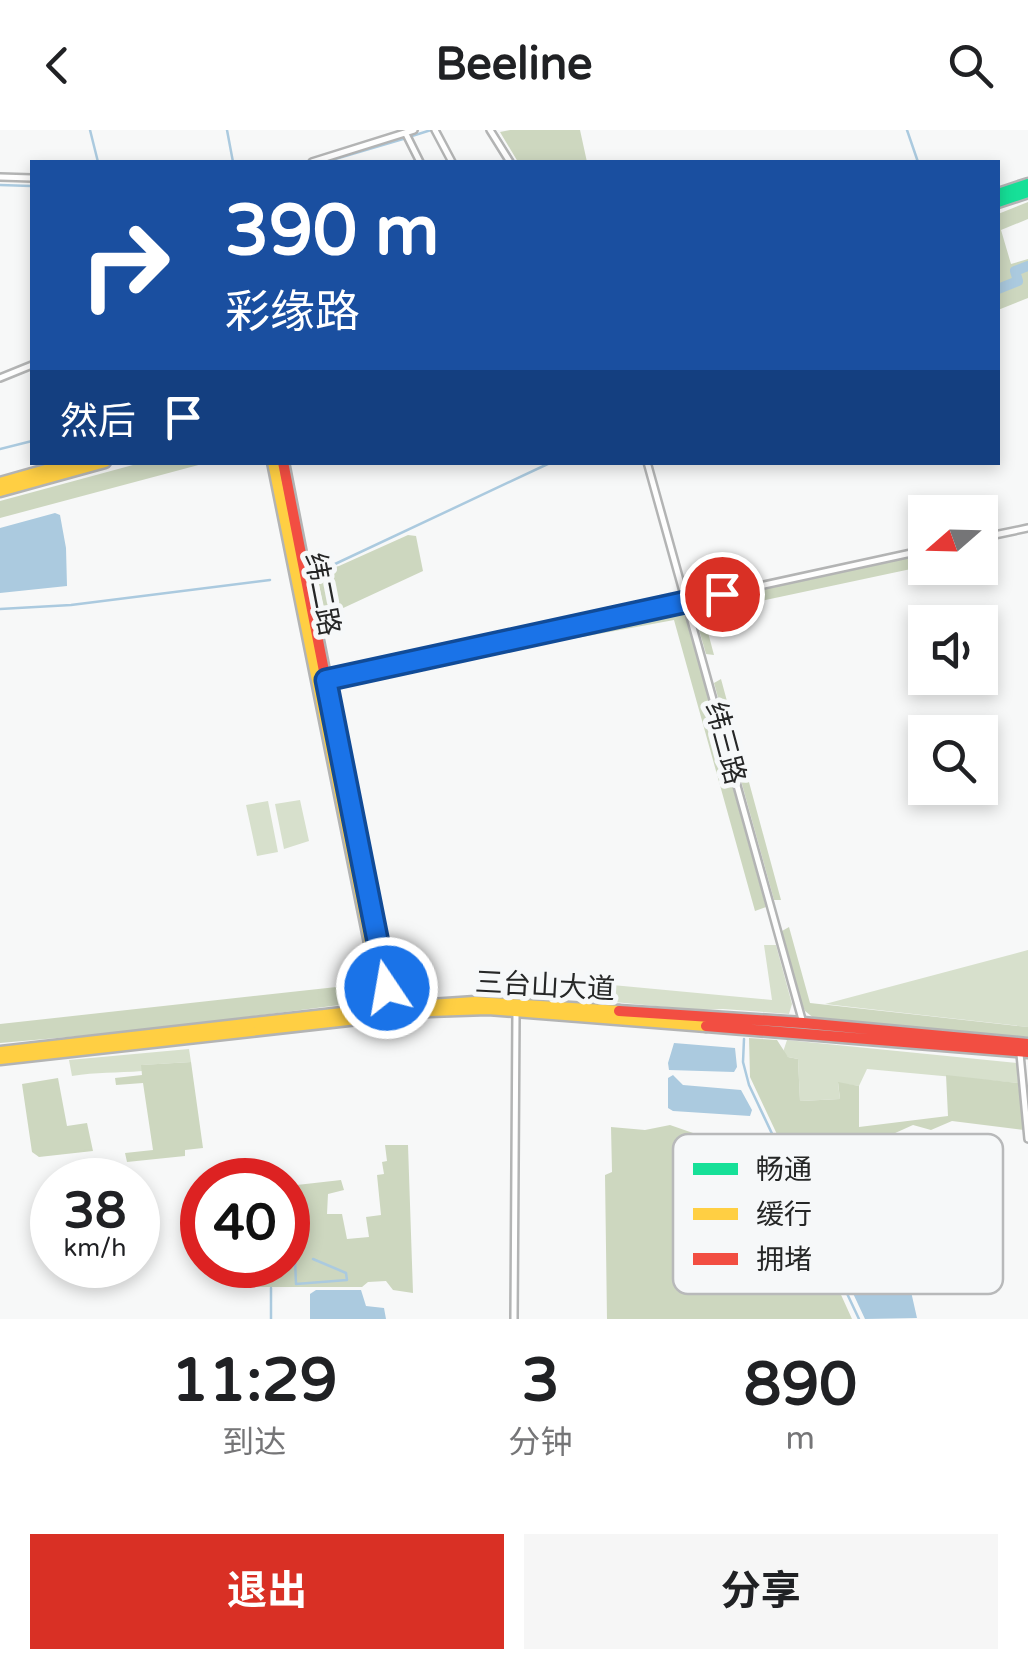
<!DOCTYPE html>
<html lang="zh">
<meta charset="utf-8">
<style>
:root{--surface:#fff;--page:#f6f6f6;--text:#202124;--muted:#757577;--accent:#d93025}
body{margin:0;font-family:"Varela Round","Noto Sans SC",sans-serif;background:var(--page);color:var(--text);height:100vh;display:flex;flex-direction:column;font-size:38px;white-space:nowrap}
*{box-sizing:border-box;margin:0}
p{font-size:32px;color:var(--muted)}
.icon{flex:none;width:55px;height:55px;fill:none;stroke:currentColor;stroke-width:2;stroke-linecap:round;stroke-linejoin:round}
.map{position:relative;height:1189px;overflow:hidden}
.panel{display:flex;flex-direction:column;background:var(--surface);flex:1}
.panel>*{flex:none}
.top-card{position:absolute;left:30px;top:30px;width:970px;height:305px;border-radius:0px;box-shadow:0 5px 15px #0003;background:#1a4fa0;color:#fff;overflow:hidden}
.needle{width:65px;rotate:250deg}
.fabs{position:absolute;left:908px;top:365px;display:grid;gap:20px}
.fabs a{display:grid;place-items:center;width:90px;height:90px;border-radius:0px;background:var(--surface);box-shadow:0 5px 15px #0003;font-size:50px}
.speed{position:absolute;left:30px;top:1028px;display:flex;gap:20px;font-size:50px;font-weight:700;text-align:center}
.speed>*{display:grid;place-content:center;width:130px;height:130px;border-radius:50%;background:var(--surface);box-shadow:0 5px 15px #0003;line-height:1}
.speed small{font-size:25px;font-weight:400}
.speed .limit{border:15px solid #d22;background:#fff;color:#111}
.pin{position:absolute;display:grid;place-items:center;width:85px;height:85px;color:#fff;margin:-42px;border:5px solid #fff;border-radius:50%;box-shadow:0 2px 10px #0007}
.me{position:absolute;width:110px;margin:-55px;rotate:348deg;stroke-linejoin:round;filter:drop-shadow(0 0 8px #0008)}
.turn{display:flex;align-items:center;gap:35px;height:210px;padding:0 30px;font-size:45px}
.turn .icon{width:130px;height:130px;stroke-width:2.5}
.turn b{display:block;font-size:70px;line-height:85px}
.then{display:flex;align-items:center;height:95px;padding:0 30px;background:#0003;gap:20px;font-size:38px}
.eta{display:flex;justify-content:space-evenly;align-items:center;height:170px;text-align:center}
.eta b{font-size:60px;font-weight:700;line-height:70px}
.action{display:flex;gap:20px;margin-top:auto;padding:20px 30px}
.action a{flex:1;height:115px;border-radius:0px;background:var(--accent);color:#fff;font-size:40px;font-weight:700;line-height:115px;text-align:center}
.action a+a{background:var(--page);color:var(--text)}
header{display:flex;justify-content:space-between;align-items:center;height:130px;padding:0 30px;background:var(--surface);font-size:45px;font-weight:700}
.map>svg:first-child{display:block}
</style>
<header><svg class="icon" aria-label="back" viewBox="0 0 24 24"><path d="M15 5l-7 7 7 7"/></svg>Beeline<svg class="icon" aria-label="search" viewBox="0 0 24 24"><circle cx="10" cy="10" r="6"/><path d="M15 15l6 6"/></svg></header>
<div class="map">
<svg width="1028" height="1189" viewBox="0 0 1028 1189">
<rect width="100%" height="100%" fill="#f7f8f8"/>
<path fill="#d7e0cc" d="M 300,670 L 309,711 L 284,719 L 275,674 Z
M 268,671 L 278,722 L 257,726 L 246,675 Z
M 764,815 L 776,815 L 792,874 L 789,884 L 723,879 L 697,880 L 593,870 L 591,853 L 772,870 Z
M 1028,820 L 1028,897 L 825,874 Z
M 787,910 L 1017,933 L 1018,953 L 867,939 L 859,956 L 838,953 L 840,969 L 800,971 L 798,929 L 788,927 L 783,922 Z
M 189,919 L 191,932 L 142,935 L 142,941 C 117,943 96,942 72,946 L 69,930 Z"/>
<path fill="#cdd7bf" d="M 510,0 L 580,0 L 587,32 L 518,32 L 500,2 Z
M 1028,72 L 1028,89 L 1001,100 L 1011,134 L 1028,129 L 1028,168 L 998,180 L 998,84 Z
M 144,332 L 206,333 L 0,388 L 0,371 Z
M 408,405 L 416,406 L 423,441 L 326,486 L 316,442 L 339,436 Z
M 925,423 L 925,436 L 709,482 L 706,495 L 714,525 L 706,524 L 695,486 L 701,472 Z
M 674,479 L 683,482 L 686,488 L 766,777 L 755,781 L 674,490 L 539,515 L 543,507 Z
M 721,549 L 781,770 L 774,770 L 714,553 Z
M 789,797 L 810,873 L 1028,897 L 1028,907 L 815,889 L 805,881 L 802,874 L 782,801 Z
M 364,854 L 366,869 L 363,872 L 137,901 L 0,913 L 0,894 Z
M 749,908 L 777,910 L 788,927 L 798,929 L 800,971 L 840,969 L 838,952 L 859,956 L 859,997 L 948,986 L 946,945 L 1018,953 L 1024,1000 L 952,991 L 931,1000 L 913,995 L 893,1004 L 865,1006 L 866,1014 L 847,1015 L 839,1023 L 842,1027 L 888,1026 L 899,1075 L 846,1076 L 839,1072 L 828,1010 L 791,1009 L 808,1051 L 800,1053 L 750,947 Z
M 191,932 L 203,1018 L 185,1020 L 185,1026 L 127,1032 L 125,1023 L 153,1020 L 143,953 L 116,955 L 115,948 L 142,945 L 141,935 Z
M 58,948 L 67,996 L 87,993 L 93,1021 L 39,1027 L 32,1022 L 22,954 Z
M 670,995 L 693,1003 L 769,1006 L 852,1189 L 607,1189 L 605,1045 L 612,1042 L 611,997 L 645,1000 Z
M 385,1015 L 408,1015 L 413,1163 L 393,1160 L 386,1151 L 368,1152 L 362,1157 L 244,1157 L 239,1142 L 240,1135 L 288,1135 L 288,1056 L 341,1050 L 344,1060 L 328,1064 L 327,1084 L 342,1084 L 347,1109 L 369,1107 L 366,1087 L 381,1085 L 377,1045 L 384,1044 L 382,1032 L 387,1031 Z"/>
<path fill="#abcadf" d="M 55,383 L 60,385 L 66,418 L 67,456 L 0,463 L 0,398 Z
M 674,913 L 735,918 L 737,937 L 734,942 L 669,940 L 668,933 Z
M 673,945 L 683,955 L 741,960 L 752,980 L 750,986 L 673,981 L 668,978 L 668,948 Z
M 897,1115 L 903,1126 L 917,1188 L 865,1189 L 843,1142 L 844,1125 Z
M 316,1160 L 361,1160 L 366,1176 L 384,1178 L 386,1189 L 310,1189 L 310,1164 Z"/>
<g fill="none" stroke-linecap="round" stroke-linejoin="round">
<path stroke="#abcadf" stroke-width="2.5" d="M 90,0 L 98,32
M 227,0 L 233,32
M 494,0 L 514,32
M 907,0 L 918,32
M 412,6 L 431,0
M 325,32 L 403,9
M 0,55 L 31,56
M 0,319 L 32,311
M 335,434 L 552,332
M 0,479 L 71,475 L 270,450
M 744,909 L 743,932 L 749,955 L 809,1082
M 811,1087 L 859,1189
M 295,1129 L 296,1154 L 347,1150 L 346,1143 L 313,1129
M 271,1189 L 271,1158"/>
<path stroke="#abcadf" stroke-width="10" d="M 998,159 L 1018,151 L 1015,141 L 1028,136"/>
<g stroke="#b3b4b4" stroke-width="10">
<path id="street" d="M 435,0 L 452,32
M 490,0 L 510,32
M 406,4 L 420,32
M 312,32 L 414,0
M 0,47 L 32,48
M 0,248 L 32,235
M 647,332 L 803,893
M 980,408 L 1028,398
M 327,550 L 925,420
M 1019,913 L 1028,1009
M 514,1189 L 516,882"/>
</g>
<g stroke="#b3b4b4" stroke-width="15">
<path id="fast" d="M 998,64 L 1028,54
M 998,72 L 1028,62
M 364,878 L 375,871 L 373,847"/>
</g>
<g stroke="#b3b4b4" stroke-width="15">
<path id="slow" d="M 273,332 L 376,843 L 384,872 L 390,877
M 0,353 L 74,332
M 0,361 L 105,332
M 0,922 L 386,878 L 475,872 L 619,881
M 0,929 L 429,881 L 488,879 L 706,896"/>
</g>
<g stroke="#b3b4b4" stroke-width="15">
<path id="jam" d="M 283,332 L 384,847 L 391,867 L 406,874
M 619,881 L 803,893 L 1028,914
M 706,896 L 1028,922"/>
</g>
<use href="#street" stroke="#fefefe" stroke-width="5"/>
<use href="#fast" stroke="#16e098" stroke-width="10"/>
<use href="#slow" stroke="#ffcf43" stroke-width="10"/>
<use href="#jam" stroke="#f24e42" stroke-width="10"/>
</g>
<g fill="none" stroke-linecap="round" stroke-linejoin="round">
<g stroke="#114b97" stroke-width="25">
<path id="route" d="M 387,858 L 326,550 L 722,464"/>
</g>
<use href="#route" stroke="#1a73e8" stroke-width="18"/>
</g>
<g text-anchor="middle" stroke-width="10" stroke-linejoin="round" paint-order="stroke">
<g font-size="28" fill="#262727" stroke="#f6f8f9">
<text transform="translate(323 464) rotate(79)" y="10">纬二路</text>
<text transform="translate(726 613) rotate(75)" y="10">纬三路</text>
<text transform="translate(545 855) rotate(3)" y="10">三台山大道</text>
</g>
</g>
<rect x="673" y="1004" width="330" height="160" rx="15" fill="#f6f8f9" stroke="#b8b9ba" stroke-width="2.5"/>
<rect x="693" y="1033" width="45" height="12" fill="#16e098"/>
<rect x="693" y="1078" width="45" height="12" fill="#ffcf43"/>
<rect x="693" y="1123" width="45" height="12" fill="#f24e42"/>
<g font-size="28" fill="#262727">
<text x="756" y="1049">畅通</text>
<text x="756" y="1094">缓行</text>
<text x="756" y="1139">拥堵</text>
</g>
</svg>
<div class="fabs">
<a><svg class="needle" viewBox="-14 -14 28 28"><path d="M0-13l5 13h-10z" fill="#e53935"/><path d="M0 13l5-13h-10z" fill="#757577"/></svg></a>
<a><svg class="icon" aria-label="sound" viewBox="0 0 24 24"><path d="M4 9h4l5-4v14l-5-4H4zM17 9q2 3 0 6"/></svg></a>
<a><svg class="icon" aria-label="search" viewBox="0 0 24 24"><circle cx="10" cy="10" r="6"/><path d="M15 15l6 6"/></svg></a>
</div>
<div class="speed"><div>38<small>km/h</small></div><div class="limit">40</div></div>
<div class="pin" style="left:722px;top:464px;background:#d93025"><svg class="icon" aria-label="arrive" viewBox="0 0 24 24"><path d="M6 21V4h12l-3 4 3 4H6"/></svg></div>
<svg class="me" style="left:387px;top:858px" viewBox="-20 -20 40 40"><circle r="17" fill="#1a73e8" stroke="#fff" stroke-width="3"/><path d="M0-11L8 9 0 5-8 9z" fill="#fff"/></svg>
<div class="top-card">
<div class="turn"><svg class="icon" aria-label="right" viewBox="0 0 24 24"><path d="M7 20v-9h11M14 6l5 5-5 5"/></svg><div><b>390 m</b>彩缘路</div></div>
<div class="then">然后<svg class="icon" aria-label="arrive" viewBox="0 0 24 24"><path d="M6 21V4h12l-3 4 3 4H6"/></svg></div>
</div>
</div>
<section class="panel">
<div class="eta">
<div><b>11:29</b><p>到达</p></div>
<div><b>3</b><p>分钟</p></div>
<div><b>890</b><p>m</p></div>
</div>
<div class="action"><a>退出</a><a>分享</a></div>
</section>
